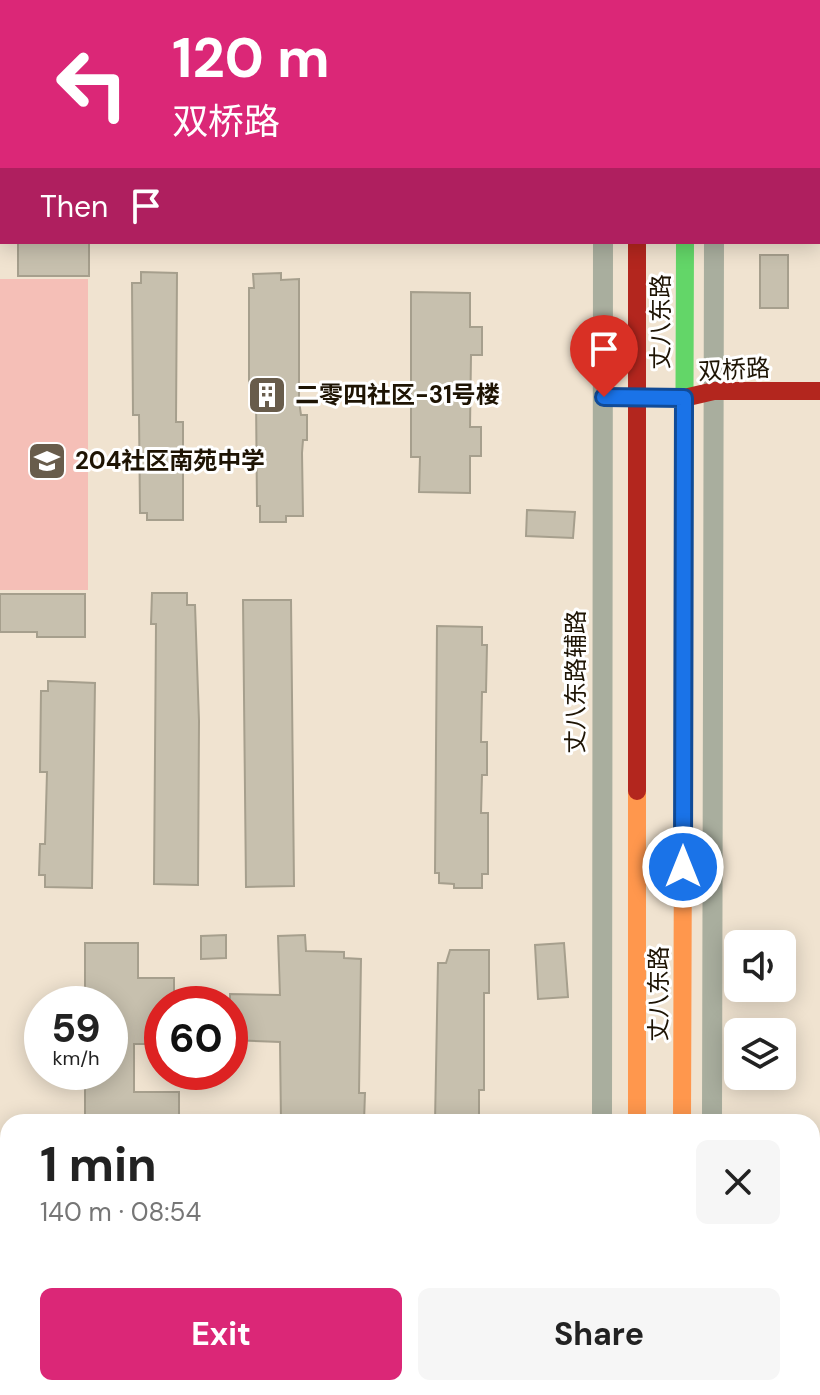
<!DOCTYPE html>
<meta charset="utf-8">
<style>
:root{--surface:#fff;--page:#f6f6f6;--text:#222;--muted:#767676;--accent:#db2777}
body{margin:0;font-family:"DM Sans","Noto Sans SC",sans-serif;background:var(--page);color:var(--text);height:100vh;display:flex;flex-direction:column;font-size:30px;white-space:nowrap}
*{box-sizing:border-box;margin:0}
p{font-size:26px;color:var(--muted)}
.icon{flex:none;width:44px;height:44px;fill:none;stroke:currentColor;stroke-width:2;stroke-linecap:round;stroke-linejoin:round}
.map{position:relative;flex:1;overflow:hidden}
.panel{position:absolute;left:0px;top:1114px;width:820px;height:282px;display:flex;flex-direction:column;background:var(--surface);border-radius:24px 24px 0 0;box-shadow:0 4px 20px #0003}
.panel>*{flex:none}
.hud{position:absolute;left:0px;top:0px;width:820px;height:244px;box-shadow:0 4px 20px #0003;background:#db2777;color:#fff;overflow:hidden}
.fabs{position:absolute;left:724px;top:930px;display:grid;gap:16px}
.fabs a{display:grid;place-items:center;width:72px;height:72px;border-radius:12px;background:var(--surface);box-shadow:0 4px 20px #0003;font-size:40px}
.speed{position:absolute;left:24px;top:986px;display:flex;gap:16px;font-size:40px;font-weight:700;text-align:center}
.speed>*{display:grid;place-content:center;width:104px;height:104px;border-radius:50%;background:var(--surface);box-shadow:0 4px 20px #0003;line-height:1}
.speed small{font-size:20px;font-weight:400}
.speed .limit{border:12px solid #d22;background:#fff;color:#111}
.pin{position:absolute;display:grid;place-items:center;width:68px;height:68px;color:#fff;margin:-82px -34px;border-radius:50% 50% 50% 0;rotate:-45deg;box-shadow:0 0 8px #0007}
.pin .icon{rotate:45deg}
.me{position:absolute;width:88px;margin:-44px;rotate:0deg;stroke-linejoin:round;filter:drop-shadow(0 0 6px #0008)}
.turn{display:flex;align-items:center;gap:28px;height:168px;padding:0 40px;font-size:36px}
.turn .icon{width:104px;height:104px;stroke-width:2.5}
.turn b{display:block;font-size:56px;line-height:68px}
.then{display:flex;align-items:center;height:76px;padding:0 40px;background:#0003;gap:16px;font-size:30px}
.round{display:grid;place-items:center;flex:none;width:84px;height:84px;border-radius:12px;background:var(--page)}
.summary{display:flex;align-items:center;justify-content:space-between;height:136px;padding:0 40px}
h1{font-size:48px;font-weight:700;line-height:60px}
.button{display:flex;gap:16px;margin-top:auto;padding:16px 40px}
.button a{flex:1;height:92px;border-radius:12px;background:var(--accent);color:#fff;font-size:32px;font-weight:700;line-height:92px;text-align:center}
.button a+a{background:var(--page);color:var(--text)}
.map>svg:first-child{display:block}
</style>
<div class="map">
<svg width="820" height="1395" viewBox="0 0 820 1395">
<rect width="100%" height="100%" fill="#f0e3d0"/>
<path fill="#f5bfb7" d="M 0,279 L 88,279 L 88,590 L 0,590 Z"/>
<path fill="#c7c0ae" stroke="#a69f8d" stroke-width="2" d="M 18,242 L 89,242 L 89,276 L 18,276 Z
M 760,255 L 788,255 L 788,308 L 760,308 Z
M 141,272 L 177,273 L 176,422 L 183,422 L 183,520 L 147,520 L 147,513 L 140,513 L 139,415 L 133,415 L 132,283 L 141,283 Z
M 281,273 L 281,280 L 299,279 L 299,401 L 301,415 L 307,415 L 307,440 L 303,440 L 302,453 L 303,516 L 286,516 L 286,522 L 260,522 L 260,506 L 257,506 L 256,398 L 249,398 L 249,288 L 254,288 L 253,274 Z
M 411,292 L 470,293 L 470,327 L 482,327 L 482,355 L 471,355 L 470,427 L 481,427 L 481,456 L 470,456 L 470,493 L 419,492 L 420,457 L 411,457 Z
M 527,510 L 575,512 L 573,538 L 526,536 Z
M 152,593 L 187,593 L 187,605 L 195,605 L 199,721 L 198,885 L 154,884 L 156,624 L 151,624 Z
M 0,594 L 85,594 L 85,637 L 37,637 L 37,632 L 0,632 Z
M 243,600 L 291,600 L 294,886 L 246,887 Z
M 437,626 L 482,627 L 482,645 L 487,645 L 486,692 L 482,692 L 481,742 L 487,742 L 487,775 L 482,775 L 481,813 L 488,813 L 488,874 L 482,874 L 482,888 L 454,888 L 454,884 L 439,883 L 439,873 L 435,873 Z
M 48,681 L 95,683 L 92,888 L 45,887 L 45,875 L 39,875 L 40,844 L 45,844 L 47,772 L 40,772 L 41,691 L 48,691 Z
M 226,935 L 226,958 L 201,959 L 201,936 Z
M 305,935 L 306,951 L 344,952 L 344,958 L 361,959 L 359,1093 L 365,1093 L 364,1122 L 281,1122 L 280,1042 L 230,1040 L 230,994 L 280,995 L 278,936 Z
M 85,943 L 138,943 L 138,978 L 174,978 L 174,1004 L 162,1004 L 162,1044 L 134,1044 L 134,1092 L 179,1092 L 179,1122 L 85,1122 L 85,1072 L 110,1072 L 110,1004 L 85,1004 Z
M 564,943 L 568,997 L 538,999 L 535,945 Z
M 450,950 L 489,950 L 489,993 L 484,993 L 484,1090 L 479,1090 L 479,1122 L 435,1122 L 438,963 L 446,963 Z"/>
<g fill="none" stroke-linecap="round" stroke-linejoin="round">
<path stroke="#a9ae9e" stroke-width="20" d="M 602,0 L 602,2
M 714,0 L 714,2
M 602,1122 L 603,242
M 712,1122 L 714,242
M 600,1395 L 600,1388
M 712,1395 L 712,1388"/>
<path stroke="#63d668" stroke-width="18" d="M 684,543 L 685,242
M 636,1388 L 636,1395"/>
<path stroke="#ff974d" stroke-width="18" d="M 683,0 L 683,2
M 637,791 L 637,1122
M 682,1122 L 684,543"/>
<path stroke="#b3261e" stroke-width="18" d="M 637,0 L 637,2
M 637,242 L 637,791
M 604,397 L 684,398 L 714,391 L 820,391
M 0,1299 L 8,1299
M 682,1388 L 682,1395"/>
</g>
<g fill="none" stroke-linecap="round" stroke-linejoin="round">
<g stroke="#114b97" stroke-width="20">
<path id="route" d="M 604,397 L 684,398 L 683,867"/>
</g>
<use href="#route" stroke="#1a73e8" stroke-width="14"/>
</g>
<defs>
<g id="building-square" transform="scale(2)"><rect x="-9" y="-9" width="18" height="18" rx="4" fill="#685c4b" stroke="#fff"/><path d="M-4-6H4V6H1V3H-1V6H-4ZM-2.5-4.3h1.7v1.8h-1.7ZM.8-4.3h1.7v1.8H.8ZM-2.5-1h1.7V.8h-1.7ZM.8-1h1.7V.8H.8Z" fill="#fff"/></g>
<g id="school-square" transform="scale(2)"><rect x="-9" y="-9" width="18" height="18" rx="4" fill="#685c4b" stroke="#fff"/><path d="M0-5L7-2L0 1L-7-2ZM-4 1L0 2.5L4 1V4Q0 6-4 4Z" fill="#fff"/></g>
</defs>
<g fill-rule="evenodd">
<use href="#building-square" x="267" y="395"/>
<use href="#school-square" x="47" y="461"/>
</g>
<g text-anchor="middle" stroke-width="6" stroke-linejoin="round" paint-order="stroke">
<g font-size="24" fill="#1e1404" stroke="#fff">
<text transform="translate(661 322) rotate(-90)" y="8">丈八东路</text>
<text transform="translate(734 370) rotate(-3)" y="8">双桥路</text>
<text transform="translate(576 682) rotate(-90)" y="8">丈八东路辅路</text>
<text transform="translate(659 994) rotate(-90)" y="8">丈八东路</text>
</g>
<g font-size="24" font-weight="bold" fill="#1e1404" stroke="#fff" text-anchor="start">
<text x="295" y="403">二零四社区-31号楼</text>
<text x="75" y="469">204社区南苑中学</text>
</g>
</g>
</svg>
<div class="fabs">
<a><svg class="icon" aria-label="sound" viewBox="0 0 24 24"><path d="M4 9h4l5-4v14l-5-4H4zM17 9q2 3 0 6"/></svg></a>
<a><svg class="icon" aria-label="layers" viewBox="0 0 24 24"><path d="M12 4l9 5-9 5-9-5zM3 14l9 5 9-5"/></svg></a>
</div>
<div class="speed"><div>59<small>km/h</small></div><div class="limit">60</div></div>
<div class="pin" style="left:604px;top:397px;background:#d93025"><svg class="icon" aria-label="arrive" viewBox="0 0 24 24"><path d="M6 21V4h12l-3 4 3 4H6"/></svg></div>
<svg class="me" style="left:683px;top:867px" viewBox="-20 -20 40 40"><circle r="17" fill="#1a73e8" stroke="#fff" stroke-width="3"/><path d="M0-11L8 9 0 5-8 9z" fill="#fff"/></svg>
<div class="hud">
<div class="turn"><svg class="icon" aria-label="left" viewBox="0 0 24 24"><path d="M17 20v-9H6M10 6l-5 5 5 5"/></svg><div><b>120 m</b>双桥路</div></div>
<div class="then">Then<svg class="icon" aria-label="arrive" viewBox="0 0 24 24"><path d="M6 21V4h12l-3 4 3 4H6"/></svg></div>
</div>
<section class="panel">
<div class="summary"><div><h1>1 min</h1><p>140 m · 08:54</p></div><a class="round"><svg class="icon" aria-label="close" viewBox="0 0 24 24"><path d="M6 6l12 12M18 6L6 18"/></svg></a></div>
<div class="button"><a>Exit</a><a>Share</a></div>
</section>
</div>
